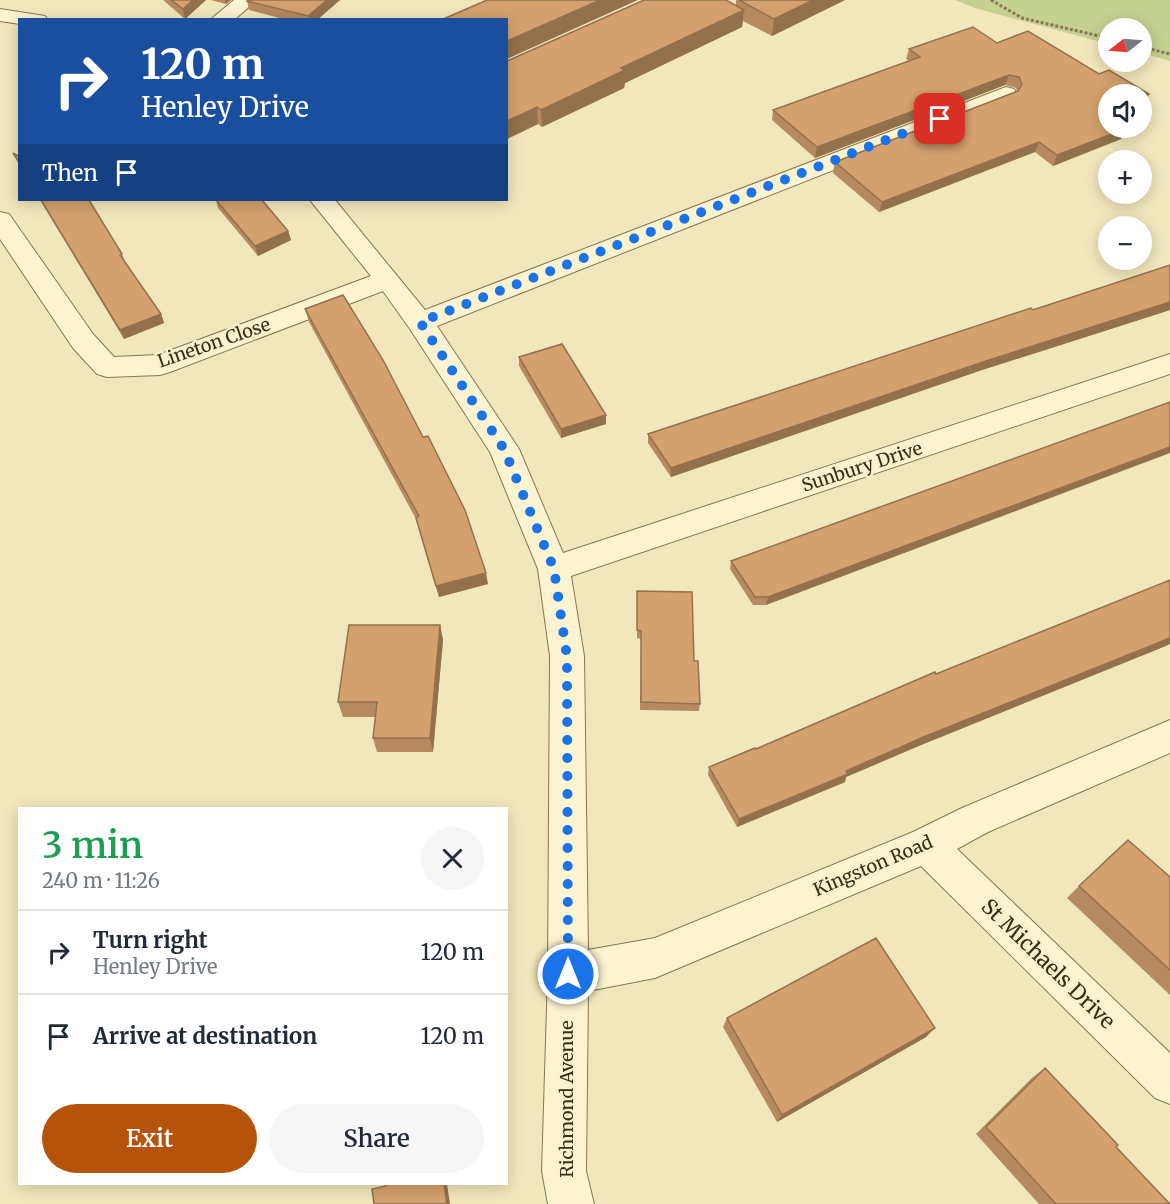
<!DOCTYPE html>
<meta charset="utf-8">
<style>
:root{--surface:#fff;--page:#f6f6f7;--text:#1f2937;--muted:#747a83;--line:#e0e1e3;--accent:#b45309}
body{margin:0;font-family:Merriweather,serif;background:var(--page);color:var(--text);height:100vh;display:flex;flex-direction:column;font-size:22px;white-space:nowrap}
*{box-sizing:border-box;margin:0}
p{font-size:20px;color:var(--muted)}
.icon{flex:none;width:33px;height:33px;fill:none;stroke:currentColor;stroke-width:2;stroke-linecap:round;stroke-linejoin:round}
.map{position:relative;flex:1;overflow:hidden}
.sheet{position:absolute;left:18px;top:807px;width:490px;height:378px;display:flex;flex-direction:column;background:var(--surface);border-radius:0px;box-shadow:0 3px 15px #0003}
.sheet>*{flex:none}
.banner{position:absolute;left:18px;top:18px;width:490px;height:183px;border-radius:0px;box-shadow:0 3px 15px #0003;background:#1a4fa0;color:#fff;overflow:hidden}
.needle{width:39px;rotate:253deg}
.fabs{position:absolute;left:1098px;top:18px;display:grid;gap:12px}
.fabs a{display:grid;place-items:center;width:54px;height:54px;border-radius:50%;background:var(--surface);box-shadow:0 3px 15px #0003;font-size:30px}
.pin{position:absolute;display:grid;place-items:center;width:51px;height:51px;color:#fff;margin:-26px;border-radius:12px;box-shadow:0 3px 9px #0006}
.me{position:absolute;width:66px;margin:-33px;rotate:0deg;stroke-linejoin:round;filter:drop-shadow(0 0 4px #0008)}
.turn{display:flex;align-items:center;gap:21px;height:126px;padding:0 24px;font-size:27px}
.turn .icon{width:78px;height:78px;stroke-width:2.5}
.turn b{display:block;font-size:42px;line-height:51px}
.then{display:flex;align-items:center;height:57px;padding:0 24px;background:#0003;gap:12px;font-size:22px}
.round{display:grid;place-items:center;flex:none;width:63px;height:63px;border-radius:32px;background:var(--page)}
.overview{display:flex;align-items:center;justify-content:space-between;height:102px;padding:0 24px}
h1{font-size:36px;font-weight:600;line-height:45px;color:#1e9e55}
.button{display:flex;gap:12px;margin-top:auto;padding:12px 24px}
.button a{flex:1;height:69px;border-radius:36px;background:var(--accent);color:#fff;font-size:24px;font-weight:600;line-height:69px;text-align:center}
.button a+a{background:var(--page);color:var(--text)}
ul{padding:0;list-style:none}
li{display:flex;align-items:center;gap:18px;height:84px;padding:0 24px;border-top:2px solid var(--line)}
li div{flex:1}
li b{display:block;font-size:22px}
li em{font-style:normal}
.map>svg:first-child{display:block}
</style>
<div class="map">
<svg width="1170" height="1204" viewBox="0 0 1170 1204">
<rect width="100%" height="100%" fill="#f2e7bc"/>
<path fill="#c4d18f" d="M 955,0 L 1170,0 L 1170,61 L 1142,53 L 1142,28 L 1108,28 L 1108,44 L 975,8 Z"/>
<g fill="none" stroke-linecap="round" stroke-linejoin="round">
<g stroke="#8b7654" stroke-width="2">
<path id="minor" d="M 234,0 L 257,0 L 234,20 L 210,20 Z
M 0,9 L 45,16 L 48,20 L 20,20 L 20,24 L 0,21 Z
M 1006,87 L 1014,89 L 1017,94 L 1014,99 L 437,326 L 519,449 L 563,553 L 1170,354 L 1170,374 L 571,576 L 584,656 L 588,950 L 655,938 L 913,832 L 962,808 L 1170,720 L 1170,753 L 988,832 L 957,849 L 1170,1053 L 1170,1104 L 1155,1098 L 921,866 L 655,978 L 588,991 L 586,1171 L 594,1204 L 548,1204 L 542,1171 L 548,974 L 550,656 L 538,569 L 490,452 L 410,329 L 383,291 L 170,372 L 160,375 L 107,377 L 97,374 L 73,348 L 0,239 L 0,212 L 9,214 L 93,334 L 114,357 L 158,355 L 371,276 L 310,200 L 335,200 L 425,310 Z"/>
</g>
<path stroke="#8b7654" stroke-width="3" stroke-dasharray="3 2" stroke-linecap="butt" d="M 991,0 L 1022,18 L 1108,38
M 1142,47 L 1170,54"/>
<use href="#minor" fill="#fcf3d0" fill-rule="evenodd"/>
</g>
<path fill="#b68a5f" d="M 163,0 L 206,0 L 185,19 Z
M 211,0 L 231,0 L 226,4 Z
M 248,0 L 340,0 L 317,20 L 287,20 L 249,10 L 247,1 Z
M 736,0 L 845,0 L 772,36 L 743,21 L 742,27 L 625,83 L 624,88 L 542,127 L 538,124 L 507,139 L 507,61 L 736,5 Z
M 997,43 L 1099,74 L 1149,94 L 1144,105 L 1142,106 L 1142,94 L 1108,94 L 1108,128 L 1121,139 L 1053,166 L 1035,152 L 879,212 L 833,173 L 835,162 L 1017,91 L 1016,88 L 1005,85 L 815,158 L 772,120 L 773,110 L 909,61 L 906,59 L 909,49 Z
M 40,200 L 89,200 L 122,254 L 126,263 L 161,314 L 164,323 L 124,339 Z
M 216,200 L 288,231 L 291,240 L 258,256 L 218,208 Z
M 1170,265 L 1170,310 L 982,370 L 671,477 L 648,443 L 648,434 Z
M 305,309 L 488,584 L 439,597 L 419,530 L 416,519 L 309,322 Z
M 519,357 L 606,415 L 606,424 L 561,438 L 519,366 Z
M 1170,402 L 766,605 L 753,605 L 730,569 L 731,561 Z
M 1170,580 L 1170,644 L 921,745 L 846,777 L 845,782 L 737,827 L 708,775 L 709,767 L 756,749 L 936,674 Z
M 637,591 L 694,661 L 700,704 L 699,711 L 640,710 L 641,639 L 637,638 Z
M 440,625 L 443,640 L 433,752 L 377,752 L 373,738 L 375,717 L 343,717 L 338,702 Z
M 1170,877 L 1170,995 L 1067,898 L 1079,886 Z
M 727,1018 L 926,1037 L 777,1122 L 723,1027 Z
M 1045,1068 L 1116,1147 L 1170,1204 L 1039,1204 L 976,1134 L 1033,1077 Z"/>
<path fill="#94714d" d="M 193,0 L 206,0 L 185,19 L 183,9 Z
M 225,0 L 231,0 L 226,4 Z
M 327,0 L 340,0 L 317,20 L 309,20 L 308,16 Z
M 600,0 L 638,0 L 507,59 L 507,41 Z
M 813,0 L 845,0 L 772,36 L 774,19 Z
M 744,10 L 742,27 L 625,83 L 624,88 L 542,127 L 541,110 L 621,68 Z
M 1009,75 L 1005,85 L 815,158 L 817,147 Z
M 1149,94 L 1144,105 L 1142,106 L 1142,97 Z
M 537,107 L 538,124 L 507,139 L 507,121 Z
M 1125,129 L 1121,139 L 1053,166 L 1057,155 Z
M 1039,142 L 1035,152 L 879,212 L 882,202 Z
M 288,231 L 291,240 L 258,256 L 255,246 Z
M 1170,302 L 1170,310 L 982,370 L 671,477 L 671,468 L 986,361 Z
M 161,314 L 164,323 L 124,339 L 120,330 Z
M 606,415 L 606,424 L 561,438 L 561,429 Z
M 1170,447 L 1170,453 L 766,605 L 768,597 Z
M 486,573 L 488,584 L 439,597 L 436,586 Z
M 440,625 L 443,640 L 433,752 L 430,738 Z
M 1170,638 L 1170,644 L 1161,648 L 921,745 L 846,777 L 845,782 L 737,827 L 739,819 L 926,736 Z
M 935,1028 L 926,1037 L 777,1122 L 782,1115 Z
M 444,1184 L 447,1184 L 450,1204 L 447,1204 Z"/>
<path fill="#d4a16e" stroke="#94714d" stroke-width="1.5" d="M 171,0 L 193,0 L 183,9 Z
M 248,0 L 327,0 L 308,16 L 247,1 Z
M 487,0 L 600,0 L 507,41 L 507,20 L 441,20 Z
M 644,0 L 726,0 L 744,10 L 621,68 L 625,70 L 541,110 L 537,107 L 507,121 L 507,61 Z
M 739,0 L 813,0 L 774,19 Z
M 973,27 L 997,43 L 1028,31 L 1099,74 L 1109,70 L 1149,94 L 1142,97 L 1142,94 L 1108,94 L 1108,112 L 1104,114 L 1108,117 L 1108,128 L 1123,128 L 1125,129 L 1057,155 L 1039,142 L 882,202 L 835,162 L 1018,91 L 1022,85 L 1019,77 L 1009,75 L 817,147 L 773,110 L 920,57 L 909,49 Z
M 13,153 L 20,157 L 20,164 Z
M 41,200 L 89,200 L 122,254 L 120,255 L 161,314 L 120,330 Z
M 216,200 L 262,200 L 288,231 L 255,246 Z
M 1170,265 L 1170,302 L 986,361 L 671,468 L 648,434 L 1031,308 L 1033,310 Z
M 343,295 L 383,360 L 423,437 L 428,436 L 465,510 L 486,573 L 436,586 L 416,518 L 419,516 L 305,309 Z
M 562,344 L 606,415 L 561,429 L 519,357 Z
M 1170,402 L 1170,447 L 768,597 L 755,597 L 731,561 Z
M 1170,580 L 1170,638 L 926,736 L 846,771 L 848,774 L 739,819 L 709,767 L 755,748 L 756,749 L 935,672 L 936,674 Z
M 637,591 L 692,592 L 694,661 L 698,661 L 700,704 L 641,702 L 641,631 L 637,630 Z
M 349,625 L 440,625 L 430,738 L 373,738 L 377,702 L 338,702 Z
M 1128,840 L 1170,877 L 1170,970 L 1079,886 Z
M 876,938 L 935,1028 L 782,1115 L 727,1018 Z
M 1045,1068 L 1118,1145 L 1116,1147 L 1170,1204 L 1056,1204 L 986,1127 Z
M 386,1184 L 444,1184 L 447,1204 L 374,1204 L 372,1189 L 386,1186 Z"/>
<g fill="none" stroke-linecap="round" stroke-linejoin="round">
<path stroke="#1a73e8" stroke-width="10" stroke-dasharray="0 18" d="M 568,974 L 567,657 L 554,569 L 504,449 L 420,322 L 940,119"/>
</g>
<g text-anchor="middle" stroke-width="5" stroke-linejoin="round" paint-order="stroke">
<g font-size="18" fill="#392c1a" stroke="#f9f0cc">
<text transform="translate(214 343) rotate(-19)" y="6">Lineton Close</text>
<text transform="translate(862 467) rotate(-18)" y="6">Sunbury Drive</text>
<text transform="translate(873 866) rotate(-23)" y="6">Kingston Road</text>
<text transform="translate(567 1099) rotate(-90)" y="6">Richmond Avenue</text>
</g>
<g font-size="21" fill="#392c1a" stroke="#f9f0cc">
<text transform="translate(1048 964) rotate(44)" y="7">St Michaels Drive</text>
</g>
</g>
</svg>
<div class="fabs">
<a><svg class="needle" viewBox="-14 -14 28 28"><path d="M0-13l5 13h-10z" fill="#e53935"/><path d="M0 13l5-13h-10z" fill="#747a83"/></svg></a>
<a><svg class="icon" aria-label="sound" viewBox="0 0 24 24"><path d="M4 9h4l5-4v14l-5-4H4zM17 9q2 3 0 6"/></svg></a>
<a>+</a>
<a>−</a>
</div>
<div class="pin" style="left:940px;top:119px;background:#d93025"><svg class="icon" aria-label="arrive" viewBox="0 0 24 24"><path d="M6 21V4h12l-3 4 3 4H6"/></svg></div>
<svg class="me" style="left:568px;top:974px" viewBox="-20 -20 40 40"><circle r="17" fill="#1a73e8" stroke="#fff" stroke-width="3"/><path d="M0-11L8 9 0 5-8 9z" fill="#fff"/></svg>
<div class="banner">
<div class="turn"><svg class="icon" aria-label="right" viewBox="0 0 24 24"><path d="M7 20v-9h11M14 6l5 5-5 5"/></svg><div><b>120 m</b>Henley Drive</div></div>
<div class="then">Then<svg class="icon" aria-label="arrive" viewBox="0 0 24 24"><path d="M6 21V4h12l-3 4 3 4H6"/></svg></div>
</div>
<section class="sheet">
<div class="overview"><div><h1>3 min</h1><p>240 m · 11:26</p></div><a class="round"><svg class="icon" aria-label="close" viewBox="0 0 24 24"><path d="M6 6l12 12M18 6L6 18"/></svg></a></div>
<ul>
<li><svg class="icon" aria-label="right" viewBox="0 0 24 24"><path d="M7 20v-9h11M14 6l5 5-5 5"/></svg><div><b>Turn right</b><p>Henley Drive</p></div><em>120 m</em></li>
<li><svg class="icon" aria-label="arrive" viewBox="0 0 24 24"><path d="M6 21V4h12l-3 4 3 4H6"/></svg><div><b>Arrive at destination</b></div><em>120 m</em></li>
</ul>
<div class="button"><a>Exit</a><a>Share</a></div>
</section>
</div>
